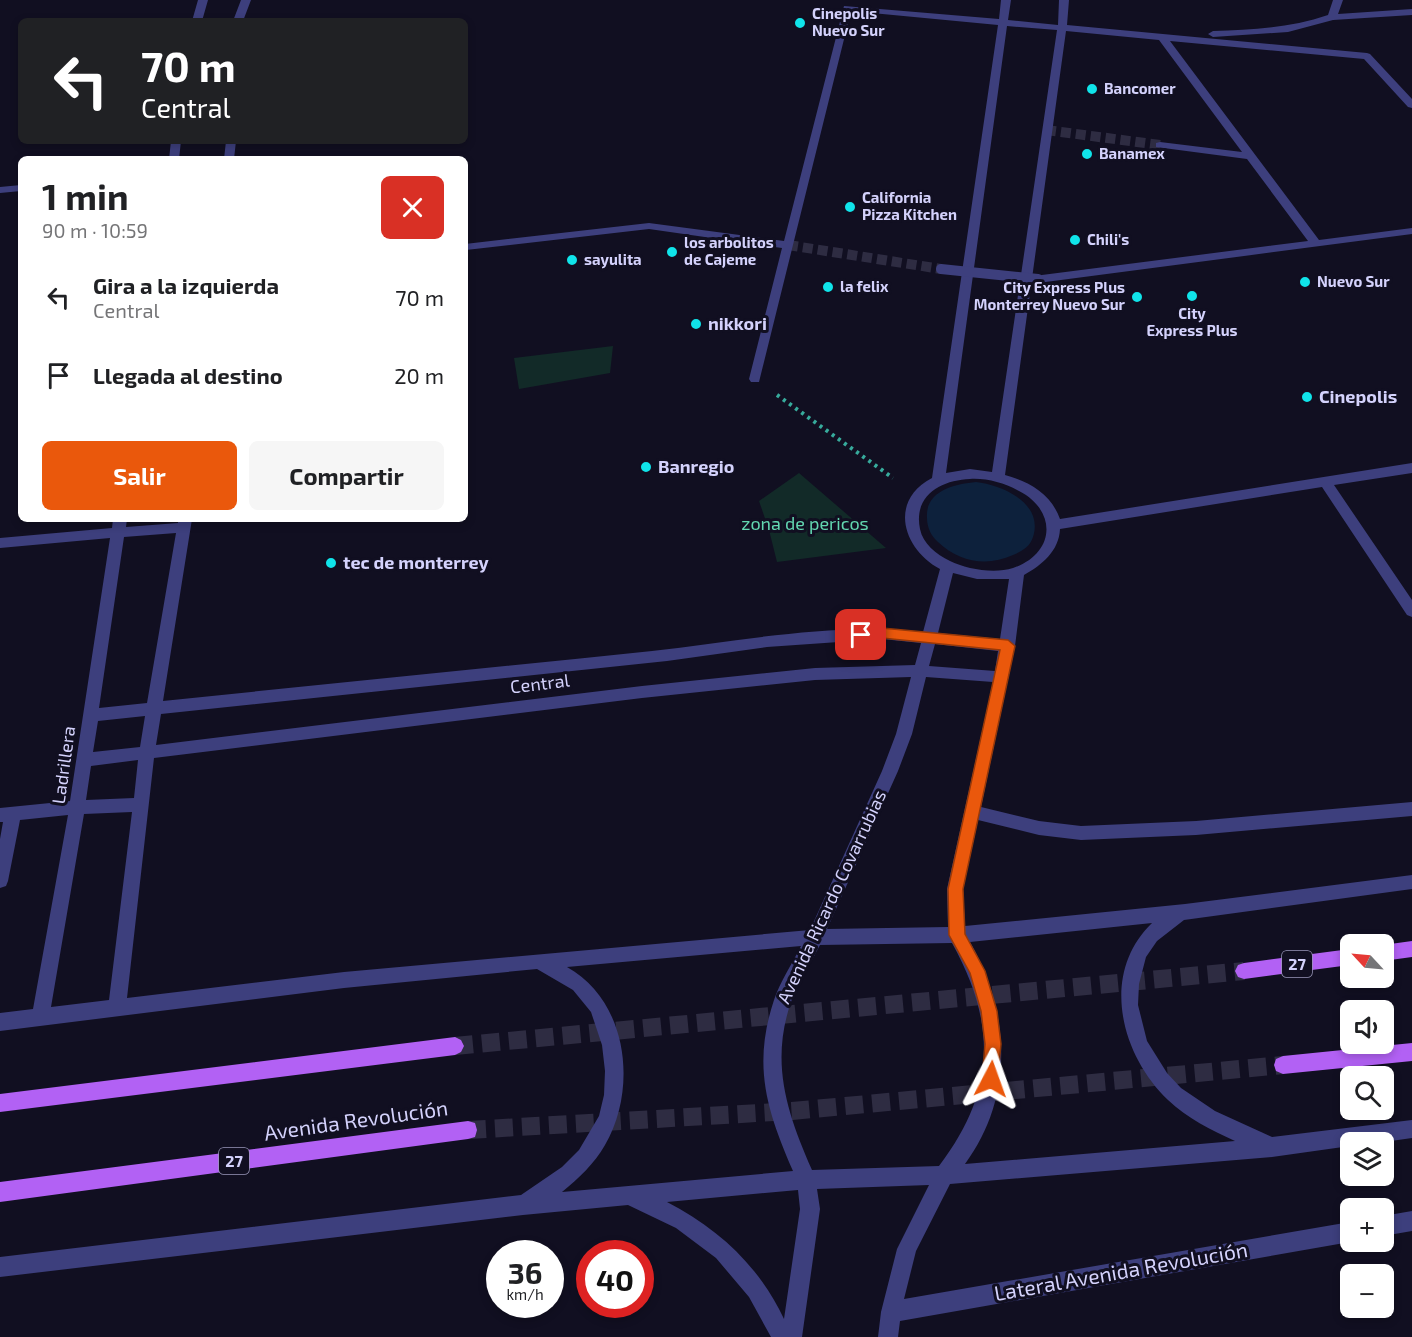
<!DOCTYPE html>
<html lang="es">
<meta charset="utf-8">
<style>
:root{--surface:#fff;--page:#f6f6f6;--text:#202124;--muted:#757577;--accent:#ea580c}
body{margin:0;font-family:"Exo 2",sans-serif;background:var(--page);color:var(--text);height:100vh;display:flex;flex-direction:column;font-size:22px;white-space:nowrap}
*{box-sizing:border-box;margin:0}
p{font-size:20px;color:var(--muted)}
.icon{flex:none;width:33px;height:33px;fill:none;stroke:currentColor;stroke-width:2;stroke-linecap:round;stroke-linejoin:round}
.map{position:relative;flex:1;overflow:hidden}
.drawer{position:absolute;left:18px;top:156px;width:450px;height:366px;display:flex;flex-direction:column;background:var(--surface);border-radius:9px;box-shadow:0 3px 9px #0003}
.drawer>*{flex:none}
.top-card{position:absolute;left:18px;top:18px;width:450px;height:126px;border-radius:9px;box-shadow:0 3px 9px #0003;background:#202124;color:#fff;overflow:hidden}
.needle{width:39px;rotate:296deg}
.tools{position:absolute;left:1340px;top:934px;display:grid;gap:12px}
.tools a{display:grid;place-items:center;width:54px;height:54px;border-radius:9px;background:var(--surface);box-shadow:0 3px 9px #0003;font-size:30px}
.speed{position:absolute;left:486px;top:1240px;display:flex;gap:12px;font-size:30px;font-weight:700;text-align:center}
.speed>*{display:grid;place-content:center;width:78px;height:78px;border-radius:50%;background:var(--surface);box-shadow:0 3px 9px #0003;line-height:1}
.speed small{font-size:15px;font-weight:400}
.speed .limit{border:9px solid #d22;background:#fff;color:#111}
.pin{position:absolute;display:grid;place-items:center;width:51px;height:51px;color:#fff;margin:-26px;border-radius:12px;box-shadow:0 3px 9px #0006}
.me{position:absolute;width:66px;margin:-33px;rotate:4deg;stroke-linejoin:round;filter:drop-shadow(0 0 4px #0008)}
.turn{display:flex;align-items:center;gap:21px;height:126px;padding:0 24px;font-size:27px}
.turn .icon{width:78px;height:78px;stroke-width:2.5}
.turn b{display:block;font-size:42px;line-height:51px}
.round{display:grid;place-items:center;flex:none;width:63px;height:63px;border-radius:9px;background:var(--page)}
.headline{display:flex;align-items:center;justify-content:space-between;height:102px;padding:0 24px}
h1{font-size:36px;font-weight:700;line-height:45px}
.button{display:flex;gap:12px;margin-top:auto;padding:12px 24px}
.button a{flex:1;height:69px;border-radius:9px;background:var(--accent);color:#fff;font-size:24px;font-weight:700;line-height:69px;text-align:center}
.button a+a{background:var(--page);color:var(--text)}
ul{padding:0;list-style:none}
li{display:flex;align-items:center;gap:18px;height:78px;padding:0 24px}
li div{flex:1}
li b{display:block;font-size:22px}
li em{font-style:normal}
.map>svg:first-child{display:block}
</style>
<div class="map">
<svg width="1412" height="1337" viewBox="0 0 1412 1337">
<rect width="100%" height="100%" fill="#110f21"/>
<path fill="#122a28" d="M 613,346 L 610,373 L 519,389 L 514,358 Z
M 799,473 L 886,548 L 777,562 L 769,530 L 759,501 Z"/>
<path fill="#0d213c" d="M 976,482 C 1002,485 1044,503 1033,537 C 1030,547 1022,551 1013,555 C 987,567 959,562 938,542 C 931,536 927,527 927,518 C 925,491 954,484 976,482 Z"/>
<g fill="none" stroke-linecap="round" stroke-linejoin="round">
<path stroke="#2e2c42" stroke-width="10" stroke-dasharray="10 5" stroke-linecap="butt" d="M 1046,130 L 1160,145
M 788,245 L 941,269"/>
<path stroke="#2e2c42" stroke-width="18" stroke-dasharray="18 9" stroke-linecap="butt" d="M 455,1046 L 1244,971
M 468,1130 L 792,1111 L 1283,1065"/>
<path stroke="#37ab9c" stroke-width="4" stroke-dasharray="3 4.5" stroke-linecap="butt" d="M 777,395 L 893,478"/>
<path fill="#3d3f7d" fill-rule="evenodd" d="M 198,0 L 208,0 L 202,21 L 192,21 Z
M 241,0 L 251,0 L 243,21 L 233,21 Z
M 1001,0 L 1011,0 L 1008,20 L 1058,25 L 1059,0 L 1069,0 L 1067,25 L 1367,53 L 1370,54 L 1412,99 L 1412,108 L 1408,107 L 1364,59 L 1170,41 L 1319,240 L 1412,228 L 1412,234 L 1038,283 L 1032,279 L 1034,276 L 1308,241 L 1247,159 L 1156,147 L 1156,143 L 1160,142 L 1242,152 L 1159,40 L 1066,31 L 1005,475 C 1030,482 1051,494 1060,519 L 1412,463 L 1412,473 L 1334,485 L 1412,600 L 1412,617 L 1407,615 L 1322,487 L 1060,529 C 1059,551 1042,565 1024,575 L 1015,646 L 981,807 L 1039,821 L 1081,826 L 1196,821 L 1412,802 L 1412,816 L 1196,835 L 1081,840 L 1039,835 L 978,820 L 963,889 L 965,926 L 1185,904 L 1412,875 L 1412,889 L 1184,920 L 1157,941 L 1146,957 L 1139,984 L 1138,1005 L 1147,1041 L 1167,1073 L 1181,1088 L 1215,1111 L 1272,1137 L 1412,1120 L 1412,1138 L 1377,1143 L 1350,1143 L 1350,1146 L 1272,1157 L 950,1184 L 916,1251 L 904,1299 L 1350,1222 L 1350,1242 L 900,1321 L 898,1337 L 878,1337 L 881,1312 L 897,1249 L 929,1185 L 817,1189 L 820,1209 L 802,1337 L 771,1337 L 749,1297 L 716,1258 L 676,1228 L 628,1205 L 523,1215 L 0,1277 L 0,1257 L 521,1195 L 562,1167 L 579,1150 L 599,1116 L 604,1095 L 605,1071 L 602,1045 L 591,1012 L 573,990 L 537,969 L 344,988 L 0,1031 L 0,1013 L 33,1009 L 68,815 L 20,820 L 8,881 L 6,886 L 0,888 L 0,839 L 3,822 L 0,822 L 0,808 L 70,801 L 110,538 L 0,548 L 0,538 L 112,528 L 113,519 L 127,519 L 126,527 L 178,523 L 178,519 L 192,519 L 163,701 C 326,684 489,668 652,651 C 742,641 832,622 923,632 L 940,569 C 903,549 888,501 932,478 L 998,25 L 851,11 L 759,382 L 751,382 L 749,379 L 782,248 L 649,229 L 466,250 L 465,244 L 649,223 L 784,241 L 844,6 L 999,19 ZM 1007,26 L 1057,30 L 992,472 L 970,469 L 946,473 ZM 970,479 C 987,478 1004,483 1019,491 C 1058,511 1055,554 1013,568 C 994,574 966,569 950,561 C 936,554 923,544 920,529 C 913,495 942,480 970,479 ZM 176,533 L 147,703 L 99,708 L 124,537 ZM 953,573 L 977,579 L 1009,579 L 1000,639 L 938,633 ZM 882,639 L 921,643 L 915,665 L 815,668 L 642,686 L 156,745 L 161,714 L 667,661 L 767,647 ZM 935,644 L 998,651 L 995,671 L 929,666 ZM 911,677 L 896,734 L 882,771 L 810,930 L 344,972 L 127,998 L 154,758 L 642,698 L 815,680 ZM 926,677 L 993,682 L 947,889 L 948,927 L 827,929 L 898,771 L 912,734 ZM 145,716 L 140,747 L 93,752 L 98,721 ZM 138,760 L 134,798 L 86,800 L 91,766 ZM 132,812 L 109,1000 L 51,1007 L 84,814 ZM 1152,923 C 1100,973 1120,1054 1168,1100 C 1187,1118 1211,1130 1235,1141 L 965,1164 C 1015,1096 1010,1012 970,942 ZM 952,943 C 997,1024 996,1091 939,1166 L 812,1170 C 787,1113 770,1063 791,1002 C 798,982 811,963 820,945 ZM 801,946 C 792,964 780,982 774,1000 C 752,1066 767,1111 793,1171 L 562,1192 C 579,1178 594,1164 605,1145 C 638,1088 628,1001 567,967 ZM 798,1190 L 800,1209 L 784,1319 C 759,1266 719,1229 667,1202 Z
M 1333,0 L 1343,0 L 1338,14 L 1412,9 L 1412,15 L 1333,20 L 1288,32 L 1213,37 L 1208,34 L 1213,31 C 1252,30 1290,28 1328,15 Z
M 171,141 L 181,141 L 179,159 L 169,159 Z
M 226,141 L 236,141 L 234,159 L 224,159 Z
M 21,185 L 21,191 L 0,193 L 0,187 Z
M 1412,1211 L 1412,1231 L 1383,1236 L 1383,1216 Z"/>
<path fill="#b261f4" fill-rule="evenodd" d="M 1412,941 L 1412,957 L 1383,961 L 1383,945 Z
M 1350,949 L 1350,965 L 1244,979 L 1238,977 L 1235,971 L 1238,965 L 1244,963 Z
M 455,1037 L 461,1040 L 464,1046 L 461,1052 L 455,1055 L 0,1112 L 0,1094 Z
M 1412,1043 L 1412,1061 L 1283,1074 L 1276,1071 L 1274,1065 L 1276,1059 L 1283,1056 Z
M 468,1121 L 475,1123 L 477,1130 L 475,1137 L 468,1139 L 0,1202 L 0,1182 Z"/>
<path stroke="#3d3f7d" stroke-width="10" d="M 941,269 L 1038,279"/>
</g>
<path fill="#ea580c" stroke="#983908" stroke-width="1.5" d="M 882,628 L 1008,640 L 1015,646 L 963,889 L 965,934 L 985,971 L 997,1011 L 1001,1044 L 997,1085 L 991,1087 L 985,1085 L 982,1079 L 985,1044 L 981,1011 L 970,973 L 949,935 L 948,889 L 1000,650 L 882,638 L 861,640 L 854,635 L 861,629 Z"/>
<g fill="#10e4ea" stroke="#110f21" stroke-width="2">
<circle cx="800" cy="23" r="6"/>
<circle cx="1092" cy="89" r="6"/>
<circle cx="1087" cy="154" r="6"/>
<circle cx="850" cy="207" r="6"/>
<circle cx="1075" cy="240" r="6"/>
<circle cx="672" cy="252" r="6"/>
<circle cx="572" cy="260" r="6"/>
<circle cx="1305" cy="282" r="6"/>
<circle cx="828" cy="287" r="6"/>
<circle cx="1192" cy="296" r="6"/>
<circle cx="1137" cy="297" r="6"/>
<circle cx="696" cy="324" r="6"/>
<circle cx="1307" cy="397" r="6"/>
<circle cx="646" cy="467" r="6"/>
<circle cx="331" cy="563" r="6"/>
</g>
<g text-anchor="middle" stroke-width="6" stroke-linejoin="round" paint-order="stroke">
<g font-size="15" font-weight="bold" fill="#d4d2fc" stroke="#110f21" text-anchor="start">
<text x="812" y="19">Cinepolis<tspan x="812" dy="17">Nuevo Sur</tspan></text>
<text x="1104" y="94">Bancomer</text>
<text x="1099" y="159">Banamex</text>
<text x="862" y="203">California<tspan x="862" dy="17">Pizza Kitchen</tspan></text>
<text x="1087" y="245">Chili's</text>
<text x="684" y="248">los arbolitos<tspan x="684" dy="17">de Cajeme</tspan></text>
<text x="584" y="265">sayulita</text>
<text x="1317" y="287">Nuevo Sur</text>
<text x="840" y="292">la felix</text>
<text x="1125" y="293" text-anchor="end">City Express Plus<tspan x="1125" dy="17">Monterrey Nuevo Sur</tspan></text>
<text x="1192" y="319" text-anchor="middle">City<tspan x="1192" dy="17">Express Plus</tspan></text>
</g>
<g fill="#110f21" stroke="#9a98ba" stroke-width="1.5">
<rect x="1282" y="951" width="30" height="26" rx="4.5"/>
<rect x="219" y="1148" width="30" height="26" rx="4.5"/>
</g>
<g font-size="16" font-weight="bold" fill="#d4d2fc">
<text x="1297" y="970">27</text>
<text x="234" y="1167">27</text>
</g>
<g font-size="18" font-weight="bold" fill="#d4d2fc" stroke="#110f21" text-anchor="start">
<text x="708" y="330">nikkori</text>
<text x="1319" y="403">Cinepolis</text>
<text x="658" y="473">Banregio</text>
<text x="343" y="569">tec de monterrey</text>
</g>
<g font-size="18" fill="#63d7b1" stroke="#110f21">
<text x="805" y="530">zona de pericos</text>
</g>
<g font-size="18" fill="#d4d2fc" stroke="#110f21">
<text transform="translate(540 684) rotate(-7)" y="6">Central</text>
<text transform="translate(64 765) rotate(-82)" y="6">Ladrillera</text>
<text transform="translate(832 897) rotate(-65)" y="6">Avenida Ricardo Covarrubias</text>
</g>
<g font-size="21" fill="#d4d2fc" stroke="#110f21">
<text transform="translate(356 1121) rotate(-8)" y="7">Avenida Revolución</text>
<text transform="translate(1121 1272) rotate(-10)" y="7">Lateral Avenida Revolución</text>
</g>
</g>
</svg>
<div class="tools">
<a><svg class="needle" viewBox="-14 -14 28 28"><path d="M0-13l5 13h-10z" fill="#e53935"/><path d="M0 13l5-13h-10z" fill="#757577"/></svg></a>
<a><svg class="icon" aria-label="sound" viewBox="0 0 24 24"><path d="M4 9h4l5-4v14l-5-4H4zM17 9q2 3 0 6"/></svg></a>
<a><svg class="icon" aria-label="search" viewBox="0 0 24 24"><circle cx="10" cy="10" r="6"/><path d="M15 15l6 6"/></svg></a>
<a><svg class="icon" aria-label="layers" viewBox="0 0 24 24"><path d="M12 4l9 5-9 5-9-5zM3 14l9 5 9-5"/></svg></a>
<a>+</a>
<a>−</a>
</div>
<div class="speed"><div>36<small>km/h</small></div><div class="limit">40</div></div>
<div class="pin" style="left:861px;top:635px;background:#d93025"><svg class="icon" aria-label="arrive" viewBox="0 0 24 24"><path d="M6 21V4h12l-3 4 3 4H6"/></svg></div>
<svg class="me" style="left:991px;top:1079px" viewBox="-20 -20 40 40"><path d="M0-17L14 15 0 8-14 15z" fill="#ea580c" stroke="#fff" stroke-width="4"/></svg>
<div class="top-card">
<div class="turn"><svg class="icon" aria-label="left" viewBox="0 0 24 24"><path d="M17 20v-9H6M10 6l-5 5 5 5"/></svg><div><b>70 m</b>Central</div></div>
</div>
<section class="drawer">
<div class="headline"><div><h1>1 min</h1><p>90 m · 10:59</p></div><a class="round" style="background:#d93025;color:#fff"><svg class="icon" aria-label="close" viewBox="0 0 24 24"><path d="M6 6l12 12M18 6L6 18"/></svg></a></div>
<ul>
<li><svg class="icon" aria-label="left" viewBox="0 0 24 24"><path d="M17 20v-9H6M10 6l-5 5 5 5"/></svg><div><b>Gira a la izquierda</b><p>Central</p></div><em>70 m</em></li>
<li><svg class="icon" aria-label="arrive" viewBox="0 0 24 24"><path d="M6 21V4h12l-3 4 3 4H6"/></svg><div><b>Llegada al destino</b></div><em>20 m</em></li>
</ul>
<div class="button"><a>Salir</a><a>Compartir</a></div>
</section>
</div>
